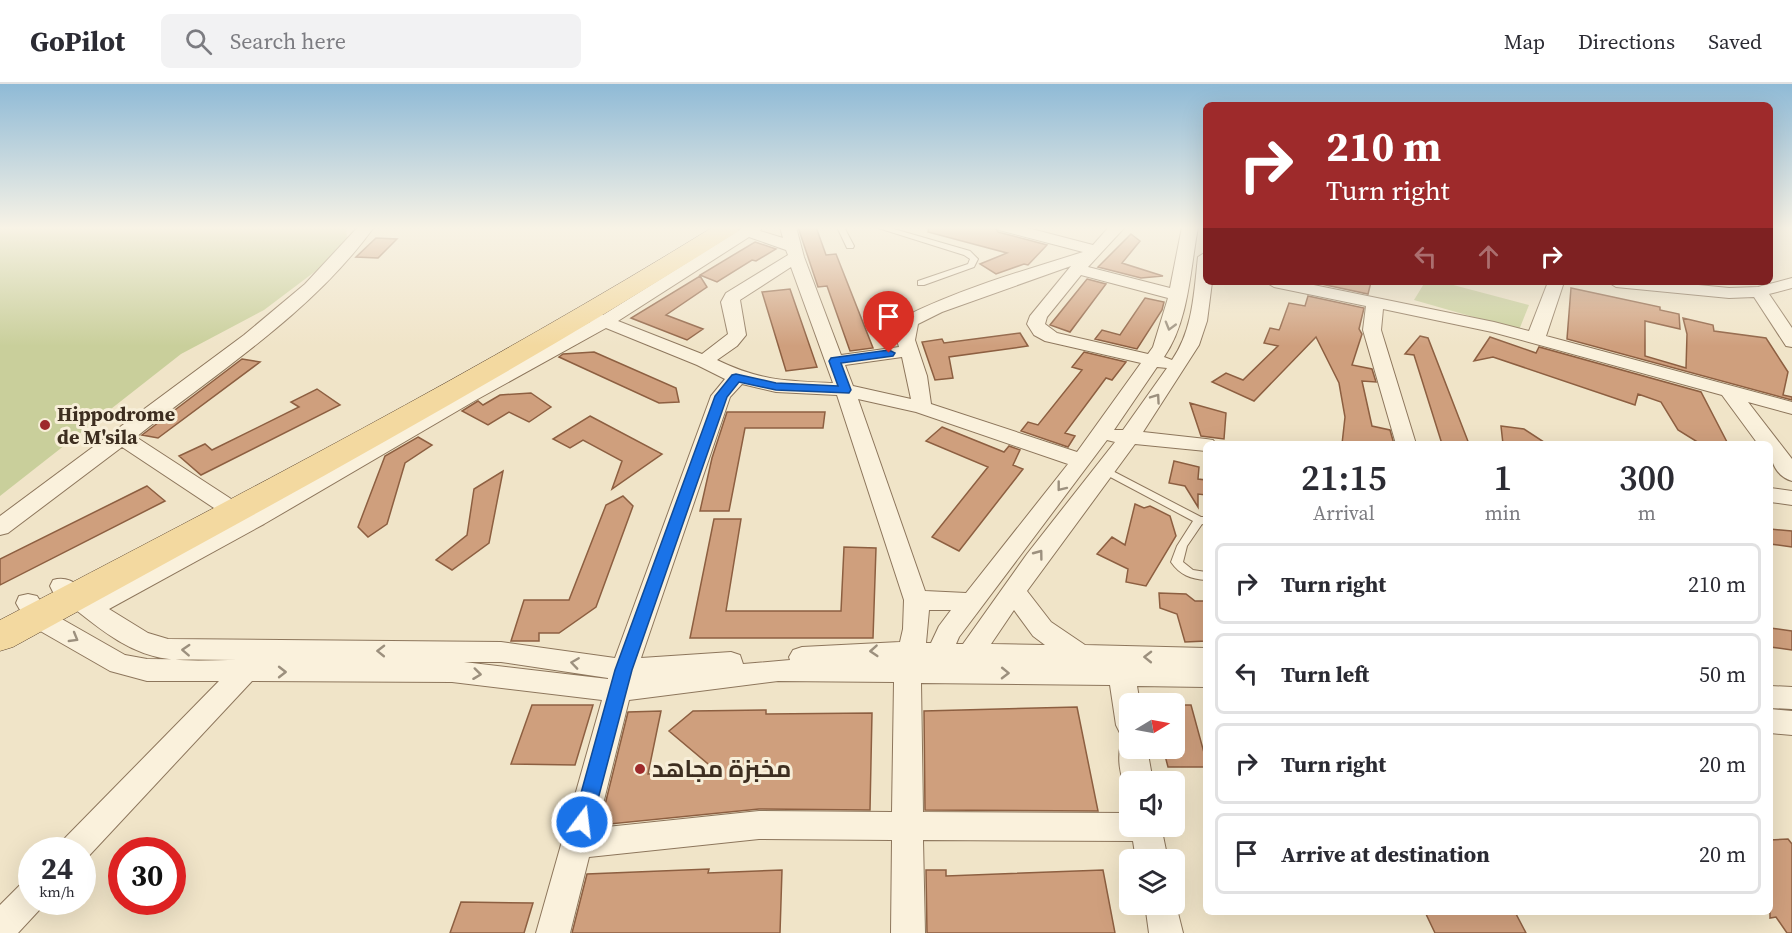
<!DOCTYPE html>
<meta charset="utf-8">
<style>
:root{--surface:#fff;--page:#f2f2f3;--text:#2b2b33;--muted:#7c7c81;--line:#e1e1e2}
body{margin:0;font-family:"Source Serif 4",Cairo,serif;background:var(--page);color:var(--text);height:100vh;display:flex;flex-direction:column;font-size:22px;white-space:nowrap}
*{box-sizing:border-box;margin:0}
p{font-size:20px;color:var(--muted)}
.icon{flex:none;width:33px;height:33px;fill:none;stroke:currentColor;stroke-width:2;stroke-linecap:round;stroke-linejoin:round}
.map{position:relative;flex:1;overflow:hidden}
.details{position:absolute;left:1203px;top:357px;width:570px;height:474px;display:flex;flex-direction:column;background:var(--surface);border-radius:9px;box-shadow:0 6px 24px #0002}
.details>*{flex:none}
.banner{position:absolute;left:1203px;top:18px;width:570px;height:183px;border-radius:9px;box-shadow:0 6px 24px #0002;background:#9e2a2b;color:#fff;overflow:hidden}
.needle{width:39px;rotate:80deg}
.tools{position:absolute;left:1119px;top:609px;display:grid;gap:12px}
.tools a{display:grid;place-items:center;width:66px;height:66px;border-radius:9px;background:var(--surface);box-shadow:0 6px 24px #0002;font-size:30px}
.speed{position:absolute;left:18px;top:753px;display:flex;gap:12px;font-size:30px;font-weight:700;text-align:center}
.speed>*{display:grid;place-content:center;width:78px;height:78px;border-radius:50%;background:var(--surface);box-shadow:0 6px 24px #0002;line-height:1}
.speed small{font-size:15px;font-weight:400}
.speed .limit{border:9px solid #d22;background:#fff;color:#111}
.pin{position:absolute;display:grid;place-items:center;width:51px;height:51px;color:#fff;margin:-62px -26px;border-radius:50% 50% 50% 0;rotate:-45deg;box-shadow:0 0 6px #0007}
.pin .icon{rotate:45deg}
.me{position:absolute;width:66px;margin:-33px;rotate:15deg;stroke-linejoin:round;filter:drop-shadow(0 0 4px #0008)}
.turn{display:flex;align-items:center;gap:21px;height:126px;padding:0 24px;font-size:27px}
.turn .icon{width:78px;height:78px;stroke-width:2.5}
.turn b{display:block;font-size:42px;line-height:51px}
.lanes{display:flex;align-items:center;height:57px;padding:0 24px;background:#0003;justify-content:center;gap:30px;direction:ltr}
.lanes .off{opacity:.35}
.eta{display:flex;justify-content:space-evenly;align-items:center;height:102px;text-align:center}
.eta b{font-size:36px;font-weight:600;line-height:42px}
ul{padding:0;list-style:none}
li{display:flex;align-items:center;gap:18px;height:81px;margin:0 12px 9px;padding:0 12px;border:3px solid var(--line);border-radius:9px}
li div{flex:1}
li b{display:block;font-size:22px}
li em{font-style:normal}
header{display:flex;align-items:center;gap:36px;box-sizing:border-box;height:84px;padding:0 30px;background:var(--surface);border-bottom:2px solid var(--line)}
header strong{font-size:28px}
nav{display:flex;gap:33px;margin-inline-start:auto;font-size:21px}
.search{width:420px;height:54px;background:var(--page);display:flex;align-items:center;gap:15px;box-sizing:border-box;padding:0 21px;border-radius:9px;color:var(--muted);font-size:22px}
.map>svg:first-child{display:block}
</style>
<header>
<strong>GoPilot</strong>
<div class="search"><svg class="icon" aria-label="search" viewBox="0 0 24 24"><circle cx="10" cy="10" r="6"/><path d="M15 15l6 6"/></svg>Search here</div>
<nav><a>Map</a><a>Directions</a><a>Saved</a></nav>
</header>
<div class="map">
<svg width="1792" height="849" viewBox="0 0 1792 849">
<rect width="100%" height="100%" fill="#f0e4c8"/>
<path fill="#c9cf9b" d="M 0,143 L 346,143 L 347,154 L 325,180 L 264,226 L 181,270 L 0,412 Z
M 1425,198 L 1442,198 L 1529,221 L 1519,246 L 1414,216 Z"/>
<path fill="#cf9f7d" stroke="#8d5f41" stroke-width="1.5" d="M 798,143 L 816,143 L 826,171 L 836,170 L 873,264 L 850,267 L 827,202 L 818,203 Z
M 929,143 L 995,143 L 998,148 L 1047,161 L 1028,181 L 1024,180 L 996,190 L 980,180 L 1007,169 L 928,148 Z
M 1131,150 L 1140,157 L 1122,179 L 1163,192 L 1141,194 L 1098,183 Z
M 376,154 L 397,155 L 378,174 L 356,173 Z
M 755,158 L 776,165 L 756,177 L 752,176 L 717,198 L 700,191 Z
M 700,192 L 707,203 L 666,231 L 703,245 L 687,256 L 631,234 Z
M 1087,195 L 1106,200 L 1070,248 L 1050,241 Z
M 1312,198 L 1371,198 L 1368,210 Z
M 1571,204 L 1660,223 L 1660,226 L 1679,230 L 1680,245 L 1645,237 L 1645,272 L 1686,284 L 1687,250 L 1683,234 L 1713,241 L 1714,247 L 1766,254 L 1788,288 L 1783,311 L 1792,313 L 1792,316 L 1567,255 Z
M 790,205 L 817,283 L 786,287 L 762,208 Z
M 1308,212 L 1364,224 L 1359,245 L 1362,250 L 1352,281 L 1372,285 L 1376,298 L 1362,297 L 1372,342 L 1390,346 L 1394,360 L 1342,360 L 1345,333 L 1339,299 L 1316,253 L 1254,317 L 1212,298 L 1226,289 L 1243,296 L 1278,262 L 1264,259 L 1270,244 L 1279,246 L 1280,244 L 1289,219 L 1305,222 Z
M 1145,214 L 1164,218 L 1162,226 L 1137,265 L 1095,255 L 1102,246 L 1120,251 Z
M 1020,249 L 1028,262 L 949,273 L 953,294 L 935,296 L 922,258 L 942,255 L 944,259 Z
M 1420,252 L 1428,254 L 1469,360 L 1442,360 L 1414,271 L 1405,270 Z
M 1490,253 L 1536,269 L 1539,263 L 1701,308 L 1728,360 L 1699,359 L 1678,346 L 1661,318 L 1638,310 L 1635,321 L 1493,273 L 1474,277 Z
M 594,268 L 676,304 L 679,318 L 659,319 L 559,273 L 563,270 Z
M 1084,268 L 1126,278 L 1112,296 L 1106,294 L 1065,349 L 1075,352 L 1068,363 L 1021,347 L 1028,338 L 1038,341 L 1082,286 L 1072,283 Z
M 242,275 L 260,278 L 158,354 L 142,351 Z
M 317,305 L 340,321 L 201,391 L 179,372 L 205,360 L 212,366 L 299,323 L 291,318 Z
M 531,309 L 551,323 L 529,338 L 509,328 L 488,341 L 462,327 L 478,317 L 483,321 L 500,311 Z
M 1190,319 L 1226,329 L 1224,355 L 1201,352 Z
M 727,328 L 825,328 L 823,344 L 745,344 L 729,427 L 700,427 L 712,374 Z
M 590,332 L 662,370 L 612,405 L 622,377 L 583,356 L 570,364 L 553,355 Z
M 1501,342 L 1524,345 L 1547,360 L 1503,360 Z
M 942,343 L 1004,368 L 1009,362 L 1020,366 L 1013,381 L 1023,385 L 959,467 L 932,453 L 988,383 L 926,357 Z
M 418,353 L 432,361 L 405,379 L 387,440 L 368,453 L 358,443 L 385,372 Z
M 1174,377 L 1199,383 L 1198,395 L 1206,396 L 1206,411 L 1198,410 L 1198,423 L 1185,402 L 1169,399 Z
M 503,387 L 489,459 L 452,486 L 436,476 L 467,451 L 474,405 Z
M 147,402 L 165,417 L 0,501 L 0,475 Z
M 623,412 L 633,422 L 596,523 L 559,549 L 539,549 L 539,557 L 511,557 L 524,516 L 569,516 L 606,421 Z
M 1135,420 L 1144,424 L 1150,422 L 1170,432 L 1176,452 L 1146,502 L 1126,498 L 1128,485 L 1097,470 L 1112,453 L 1125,461 Z
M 714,435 L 741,435 L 726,527 L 841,527 L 844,463 L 876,464 L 873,554 L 690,554 Z
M 1770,445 L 1792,447 L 1792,463 L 1770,460 Z
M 1159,509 L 1186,510 L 1195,517 L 1206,517 L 1206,557 L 1185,558 L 1177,530 L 1160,524 Z
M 1770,544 L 1792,547 L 1792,566 L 1770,563 Z
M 532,621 L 593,621 L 575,681 L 511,680 Z
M 1174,621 L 1191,621 L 1206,676 L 1206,683 L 1168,683 L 1163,664 L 1174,664 Z
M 1077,623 L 1098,727 L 925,726 L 924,627 Z
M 766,626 L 766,630 L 872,629 L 870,726 L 759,725 L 600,741 L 628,628 L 661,627 L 648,690 L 720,690 L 669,647 L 693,627 Z
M 1788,755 L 1792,760 L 1792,849 L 1787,849 L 1776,833 L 1770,834 L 1770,756 Z
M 709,785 L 708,789 L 782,786 L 780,849 L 572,849 L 587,790 Z
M 926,786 L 946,786 L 946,792 L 1103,786 L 1115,849 L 927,849 Z
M 461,818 L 533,819 L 524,849 L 450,849 Z
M 1425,828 L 1515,828 L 1526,849 L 1435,849 Z"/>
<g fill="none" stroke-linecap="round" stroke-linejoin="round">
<g stroke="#8d765c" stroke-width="2">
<path id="lane" d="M 837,143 L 844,143 L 854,162 L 853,164 L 847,164 Z
M 875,143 L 887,143 L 970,167 L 978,175 L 974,183 L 924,201 L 918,201 L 918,197 L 968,180 L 970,175 L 964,171 Z
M 1103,382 L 1201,433 L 1206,433 L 1206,441 L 1202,440 L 1187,462 L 1183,478 L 1193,486 L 1206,488 L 1206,496 C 1191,495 1180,491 1171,478 L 1177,462 L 1193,437 L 1099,387 L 1098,385 Z"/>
</g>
<g stroke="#8d765c" stroke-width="2">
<path id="street" d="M 358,143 L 374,143 C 312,229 217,288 136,353 L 242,422 L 245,427 L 242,432 L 234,435 L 226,432 L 122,363 L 8,449 L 0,451 L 0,432 L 244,251 L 305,200 Z
M 744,143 L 762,143 L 760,147 L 783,154 L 780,143 L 796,143 L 804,173 L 841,271 L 899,263 L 897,256 L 904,233 C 960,205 1022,187 1083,168 L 999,146 L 997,143 L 1024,143 L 1093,161 L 1109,143 L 1125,143 L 1088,183 L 1170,204 L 1182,143 L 1198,143 C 1190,186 1189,237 1164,273 L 1172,276 C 1193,246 1194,208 1198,173 L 1206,168 L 1206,198 L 1212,198 L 1207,237 L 1199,261 L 1143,348 L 1206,355 L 1213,356 L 1216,360 L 1206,360 L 1206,367 L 1135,360 L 1027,507 L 1051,538 L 1085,561 L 1206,564 L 1206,603 L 1137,602 L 1140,620 L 1130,620 L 1130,652 L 1120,649 L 1116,641 L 1110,601 L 921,599 L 923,728 L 1130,729 L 1130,742 L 1161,742 L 1168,776 L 1136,776 L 1133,757 L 923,756 L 925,849 L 891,849 L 892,756 L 759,755 L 589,773 L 570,849 L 536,849 L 602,616 L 452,598 L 252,597 L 85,776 L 82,777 L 82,766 L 59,766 L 63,756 L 219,597 L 147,597 L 110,587 L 28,540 L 16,519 L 19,512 L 28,510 L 37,512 L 46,526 L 125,571 L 147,575 L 238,576 C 215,576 191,578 169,575 C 123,570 88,534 53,508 L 50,502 L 53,496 C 69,491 79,502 92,511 L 248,430 L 462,308 L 590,238 L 586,234 L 589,230 L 595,229 L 603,231 ZM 749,153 L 786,166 L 788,171 L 726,209 L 721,218 L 728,250 L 702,270 L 618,237 ZM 1071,182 L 1030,232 L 1027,240 L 1034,251 L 1045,257 L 1141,279 L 1077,368 L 931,320 L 927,292 L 915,256 L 918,240 L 942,228 ZM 791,183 L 833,299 C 787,297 760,297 717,276 L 737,262 L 746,251 L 740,216 ZM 1081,191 L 1168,214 L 1153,263 L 1148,270 L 1057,249 L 1045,240 L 1047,233 ZM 606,244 L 697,281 L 725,295 L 711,312 L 615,574 L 501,558 L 168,555 L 148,549 L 109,525 L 264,440 L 476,316 ZM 902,273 L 911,315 L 853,302 L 845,281 ZM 1157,283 L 1167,284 L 1123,346 L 1114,346 ZM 742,300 L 776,308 L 837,311 L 904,516 L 903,545 L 900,558 L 802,563 L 793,566 L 789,573 L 790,576 L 743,580 L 740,571 L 731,568 L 641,574 L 730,313 ZM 858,315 L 916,328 L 1068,380 L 966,509 L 925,507 ZM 1107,356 L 1115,358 L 1027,470 L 963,560 L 956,560 L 959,553 ZM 929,526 L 951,526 L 939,542 L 931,559 L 926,559 ZM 1014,526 L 1033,552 L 1045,561 L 991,560 ZM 464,578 L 501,578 L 608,594 L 608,595 ZM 778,597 L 894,598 L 892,728 L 759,727 L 597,744 L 629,616 Z
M 1792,194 L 1792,204 L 1769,210 L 1792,244 L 1792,263 L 1786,262 L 1754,213 L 1729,214 L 1616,203 L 1608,198 L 1668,198 L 1729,204 L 1758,203 Z
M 1266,198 L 1299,198 L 1494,238 L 1529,247 L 1548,198 L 1564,198 L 1546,252 L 1792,318 L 1792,330 L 1748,318 L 1792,375 L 1792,397 C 1775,392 1770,376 1770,360 L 1758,360 L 1722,311 L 1492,248 L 1383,225 L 1381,246 L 1416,360 L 1396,360 L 1363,246 L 1366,222 L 1274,203 Z
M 1770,404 L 1792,407 L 1792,421 L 1770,418 Z
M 1770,602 L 1792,603 L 1792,625 L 1770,624 Z
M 1770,625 L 1792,627 L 1792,651 L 1770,649 Z
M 1130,653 L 1130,664 L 1147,664 L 1153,698 L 1130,698 L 1130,708 C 1119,697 1116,669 1123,655 Z
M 32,796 L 32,818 L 45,818 L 43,822 L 18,849 L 0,849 L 0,821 L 21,800 Z
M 1174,813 L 1183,849 L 1149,849 L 1145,820 L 1174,820 Z"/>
</g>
<g stroke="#5b4430" stroke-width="1">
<path id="primary" d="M 713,143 L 740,143 L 737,148 C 502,297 257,429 13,563 L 0,567 L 0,536 C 241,410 481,286 713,143 Z"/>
</g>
<use href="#lane" fill="#faf1dc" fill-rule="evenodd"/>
<use href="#street" fill="#faf1dc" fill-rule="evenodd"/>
<use href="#primary" fill="#f3d9a0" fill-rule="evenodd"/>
</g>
<defs><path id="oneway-chevron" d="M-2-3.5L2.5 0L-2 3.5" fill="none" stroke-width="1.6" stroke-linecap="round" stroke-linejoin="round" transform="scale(1.5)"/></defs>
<g stroke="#9c907e">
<use href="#oneway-chevron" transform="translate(1170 242) rotate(106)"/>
<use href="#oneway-chevron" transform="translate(1156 314) rotate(-55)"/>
<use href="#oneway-chevron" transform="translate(1061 403) rotate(128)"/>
<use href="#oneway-chevron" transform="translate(1039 470) rotate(-53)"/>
<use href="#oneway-chevron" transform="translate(74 554) rotate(30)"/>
<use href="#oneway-chevron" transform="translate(186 566) rotate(-177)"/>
<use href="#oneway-chevron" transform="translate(381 567) rotate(-179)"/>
<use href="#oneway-chevron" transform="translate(874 567) rotate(176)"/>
<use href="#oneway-chevron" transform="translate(1148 573) rotate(-179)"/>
<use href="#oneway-chevron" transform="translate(575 579) rotate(-172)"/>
<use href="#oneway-chevron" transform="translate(282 588)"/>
<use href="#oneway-chevron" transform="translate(1005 589) rotate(1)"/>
<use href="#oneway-chevron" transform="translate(477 590) rotate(7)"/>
</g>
<linearGradient id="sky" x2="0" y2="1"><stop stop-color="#8fbad6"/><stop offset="0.55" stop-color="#f8f3e6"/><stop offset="1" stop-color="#f8f3e6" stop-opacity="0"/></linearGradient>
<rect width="1792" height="262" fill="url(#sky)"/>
<path fill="#1a73e8" stroke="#114b97" stroke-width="1.5" d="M 889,266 L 895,269 L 893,272 L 841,279 L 851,306 L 849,309 L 776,306 L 739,298 L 727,313 L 632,586 L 592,738 L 589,744 L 582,747 L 576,744 L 573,738 L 615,586 L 715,312 L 732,291 L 736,290 L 776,299 L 838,302 L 829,277 L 831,274 Z"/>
<g fill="#9e2a2b" stroke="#f7eed8" stroke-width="2">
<circle cx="45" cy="341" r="6"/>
<circle cx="640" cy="685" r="6"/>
</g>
<g text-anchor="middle" stroke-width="6" stroke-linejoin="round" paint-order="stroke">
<g font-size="20" font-weight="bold" fill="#3d2e20" stroke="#f7eed8" text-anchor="start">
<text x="57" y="337">Hippodrome<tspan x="57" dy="23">de M'sila</tspan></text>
</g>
<g font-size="24" font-weight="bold" fill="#3d2e20" stroke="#f7eed8" text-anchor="start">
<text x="652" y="693">مخبزة مجاهد</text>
</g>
</g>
</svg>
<div class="tools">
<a><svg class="needle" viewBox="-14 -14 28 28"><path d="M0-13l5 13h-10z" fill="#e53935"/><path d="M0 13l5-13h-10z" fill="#7c7c81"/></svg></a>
<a><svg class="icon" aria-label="sound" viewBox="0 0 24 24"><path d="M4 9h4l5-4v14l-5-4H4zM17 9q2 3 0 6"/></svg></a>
<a><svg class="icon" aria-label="layers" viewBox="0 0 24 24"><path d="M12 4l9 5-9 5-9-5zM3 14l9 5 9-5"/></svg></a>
</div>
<div class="speed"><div>24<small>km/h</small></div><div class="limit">30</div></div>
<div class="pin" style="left:889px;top:269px;background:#d93025"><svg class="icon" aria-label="arrive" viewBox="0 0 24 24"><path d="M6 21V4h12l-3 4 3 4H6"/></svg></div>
<svg class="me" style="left:582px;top:738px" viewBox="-20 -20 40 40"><circle r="17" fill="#1a73e8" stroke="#fff" stroke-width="3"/><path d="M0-11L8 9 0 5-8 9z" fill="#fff"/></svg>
<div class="banner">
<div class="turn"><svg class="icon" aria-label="right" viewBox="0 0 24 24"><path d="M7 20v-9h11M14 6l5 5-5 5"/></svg><div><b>210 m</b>Turn right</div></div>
<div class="lanes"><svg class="icon off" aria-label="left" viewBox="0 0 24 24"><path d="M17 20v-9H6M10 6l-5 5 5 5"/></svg><svg class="icon off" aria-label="ahead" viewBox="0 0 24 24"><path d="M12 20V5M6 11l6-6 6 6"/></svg><svg class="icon" aria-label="right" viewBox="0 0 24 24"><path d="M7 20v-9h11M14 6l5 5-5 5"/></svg></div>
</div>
<section class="details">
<div class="eta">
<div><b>21:15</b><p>Arrival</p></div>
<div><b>1</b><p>min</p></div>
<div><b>300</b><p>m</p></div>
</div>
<ul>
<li><svg class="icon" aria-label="right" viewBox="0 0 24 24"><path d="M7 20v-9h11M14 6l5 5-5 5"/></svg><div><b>Turn right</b></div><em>210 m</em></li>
<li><svg class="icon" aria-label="left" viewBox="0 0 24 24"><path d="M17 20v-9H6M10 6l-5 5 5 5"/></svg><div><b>Turn left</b></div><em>50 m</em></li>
<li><svg class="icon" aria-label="right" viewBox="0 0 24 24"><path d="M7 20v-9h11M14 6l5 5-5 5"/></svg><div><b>Turn right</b></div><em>20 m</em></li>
<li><svg class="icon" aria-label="arrive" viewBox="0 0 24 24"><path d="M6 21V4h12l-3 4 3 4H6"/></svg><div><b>Arrive at destination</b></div><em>20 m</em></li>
</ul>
</section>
</div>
